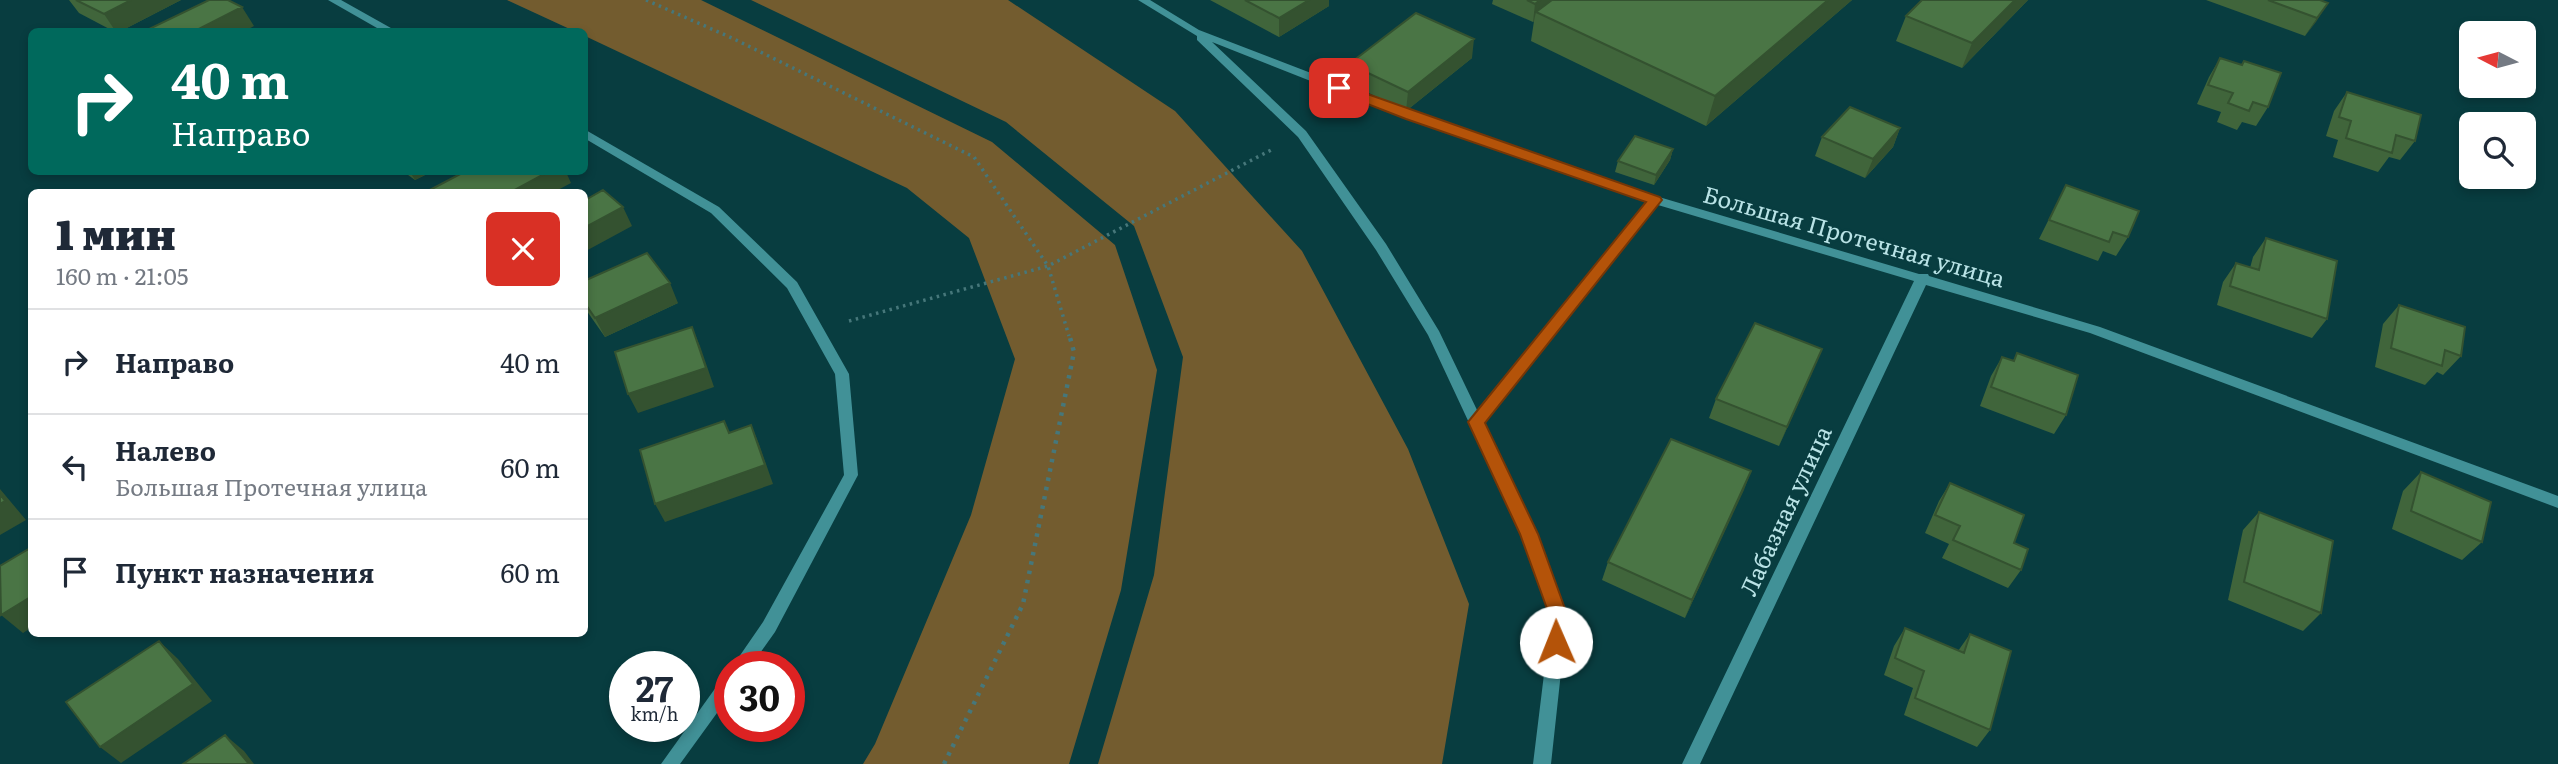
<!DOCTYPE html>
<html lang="ru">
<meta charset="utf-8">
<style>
:root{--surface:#fff;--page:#f2f2f3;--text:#1f2937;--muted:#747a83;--line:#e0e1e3}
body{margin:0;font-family:Literata,serif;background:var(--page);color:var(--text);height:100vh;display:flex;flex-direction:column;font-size:26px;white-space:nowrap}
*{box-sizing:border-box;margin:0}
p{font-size:23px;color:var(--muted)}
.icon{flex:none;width:38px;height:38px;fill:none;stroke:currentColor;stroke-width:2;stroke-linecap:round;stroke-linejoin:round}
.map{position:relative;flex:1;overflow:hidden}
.drawer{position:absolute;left:28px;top:189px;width:560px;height:448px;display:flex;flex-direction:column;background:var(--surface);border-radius:10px;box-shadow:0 4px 10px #0003}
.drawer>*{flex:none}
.banner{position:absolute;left:28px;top:28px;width:560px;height:147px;border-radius:10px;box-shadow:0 4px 10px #0003;background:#00695c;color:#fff;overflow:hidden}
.needle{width:46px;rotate:276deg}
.fabs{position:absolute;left:2459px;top:21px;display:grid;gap:14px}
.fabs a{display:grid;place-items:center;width:77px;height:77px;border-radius:10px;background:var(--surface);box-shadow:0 4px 10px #0003;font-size:35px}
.speed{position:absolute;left:609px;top:651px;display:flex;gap:14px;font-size:35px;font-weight:700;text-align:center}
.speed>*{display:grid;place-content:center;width:91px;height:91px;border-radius:50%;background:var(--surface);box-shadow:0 4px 10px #0003;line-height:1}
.speed small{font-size:18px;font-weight:400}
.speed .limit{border:10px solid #d22;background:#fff;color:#111}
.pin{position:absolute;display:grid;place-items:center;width:60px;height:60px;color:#fff;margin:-30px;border-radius:14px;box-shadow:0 4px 10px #0006}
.me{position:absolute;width:77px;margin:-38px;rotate:359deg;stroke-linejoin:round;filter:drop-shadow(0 0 5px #0008)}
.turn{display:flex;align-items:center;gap:24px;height:147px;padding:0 28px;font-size:32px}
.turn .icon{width:91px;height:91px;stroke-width:2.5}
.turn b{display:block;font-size:49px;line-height:60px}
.round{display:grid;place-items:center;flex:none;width:74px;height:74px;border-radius:10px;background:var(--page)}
.head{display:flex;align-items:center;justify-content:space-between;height:119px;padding:0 28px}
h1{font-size:42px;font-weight:800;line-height:52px}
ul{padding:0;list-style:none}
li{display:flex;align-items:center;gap:21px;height:105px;padding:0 28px;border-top:2px solid var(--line)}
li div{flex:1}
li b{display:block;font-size:26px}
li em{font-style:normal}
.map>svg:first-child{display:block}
</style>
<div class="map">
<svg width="2558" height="764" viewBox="0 0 2558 764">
<rect width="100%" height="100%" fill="#083d40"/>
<path fill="#735c2f" d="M 507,0 L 701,0 L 992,142 L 1115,245 L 1157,370 L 1121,590 L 1069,764 L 863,764 L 875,744 L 971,515 L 1015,359 L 969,238 L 907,188 L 585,36 L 584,32 L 574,31 Z
M 751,0 L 1008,0 L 1175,111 L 1302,251 L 1408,449 L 1469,604 L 1442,764 L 1098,764 L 1154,575 L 1183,357 L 1134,226 L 1006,122 Z"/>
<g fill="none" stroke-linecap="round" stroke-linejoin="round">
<path stroke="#46777a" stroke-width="3.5" stroke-dasharray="2.5 4.5" stroke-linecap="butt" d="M 646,0 L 732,38 L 974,157 L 1048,266 L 1069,336
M 849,321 L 1048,266 L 1273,149"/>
<path stroke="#46777a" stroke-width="4.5" stroke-dasharray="3.5 6" stroke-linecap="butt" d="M 944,764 L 1023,604 L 1074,352 L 1069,334"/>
<path fill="#419197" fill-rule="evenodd" d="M 328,0 L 341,0 L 398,32 L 384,32 Z
M 1138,0 L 1150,0 L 1199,30 L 1415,113 L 1659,197 L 1919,274 L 1928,274 L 1929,276 L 2100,327 L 2558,496 L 2558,508 L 2090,333 L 1926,285 L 1700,764 L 1682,764 L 1914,281 L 1658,205 L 1483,423 L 1537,534 L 1567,617 L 1551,764 L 1533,764 L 1551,617 L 1521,534 L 1428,335 L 1376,250 L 1298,137 L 1197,40 L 1197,36 ZM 1212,42 L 1407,119 L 1647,202 L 1477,410 L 1439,331 L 1386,244 L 1306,131 Z
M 584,129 L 719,207 L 797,282 L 849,374 L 858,475 L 775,632 L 750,667 L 732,667 L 763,622 L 844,475 L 835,374 L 787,288 L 711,213 L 584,138 Z
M 730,674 L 730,695 L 680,764 L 661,764 L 724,676 Z"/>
</g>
<path fill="#40653b" d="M 69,0 L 181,0 L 119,32 L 115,32 L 79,13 Z
M 1210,0 L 1329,0 L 1329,6 L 1279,37 Z
M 1493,0 L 1852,0 L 1706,126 L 1531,41 L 1534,21 L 1533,22 L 1492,4 Z
M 1922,0 L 2028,0 L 1962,68 L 1896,41 L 1906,16 Z
M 2206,0 L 2320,0 L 2328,3 L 2305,36 Z
M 1472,58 L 1406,111 L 1348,83 L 1349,64 Z
M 2220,58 L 2268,107 L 2256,126 L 2242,122 L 2237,130 L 2217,122 L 2221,112 L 2197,104 L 2209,77 Z
M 2347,92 L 2415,141 L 2400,160 L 2389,157 L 2378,172 L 2333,157 L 2338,140 L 2326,136 L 2334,111 Z
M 1900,128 L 1893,147 L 1865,178 L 1815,156 L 1822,137 Z
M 1673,149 L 1670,160 L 1654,185 L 1615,172 L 1618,161 Z
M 404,172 L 431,172 L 415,180 Z
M 2066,185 L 2128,237 L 2116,256 L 2103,251 L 2098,261 L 2039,239 Z
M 2266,238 L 2327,319 L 2312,338 L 2217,305 L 2223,282 L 2236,263 L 2250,268 L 2253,257 Z
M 584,281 L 678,303 L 605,337 L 584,307 Z
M 2399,305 L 2461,356 L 2443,375 L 2437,372 L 2425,385 L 2375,367 L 2383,324 Z
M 2017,353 L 2066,415 L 2054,434 L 1980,406 L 1991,376 L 2002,357 L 2013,361 Z
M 1814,368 L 1779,446 L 1709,418 L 1716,399 Z
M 1751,471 L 1685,618 L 1602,580 L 1608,562 Z
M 2421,472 L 2482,542 L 2462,560 L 2392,529 L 2403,491 Z
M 1950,483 L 2014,543 L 2021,570 L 2008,588 L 1942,558 L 1949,544 L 1925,533 L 1939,501 Z
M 2259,512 L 2321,613 L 2303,631 L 2228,600 L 2243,530 Z
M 1905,628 L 1958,651 L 1970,634 L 1990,730 L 1977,747 L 1904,715 L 1913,688 L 1884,675 L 1894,646 Z"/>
<path fill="#345230" d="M 131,0 L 181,0 L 119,32 L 116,32 L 104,14 Z
M 1309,0 L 1329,0 L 1329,6 L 1279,37 L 1279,18 Z
M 1540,0 L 1562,0 L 1536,12 L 1534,21 L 1533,22 L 1535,4 Z
M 1828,0 L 1852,0 L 1706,126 L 1715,96 Z
M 2015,0 L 2028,0 L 1962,68 L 1972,43 Z
M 2328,3 L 2316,22 L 2305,36 L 2317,18 Z
M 242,7 L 254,26 L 243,32 L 193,32 Z
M 1474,39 L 1472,58 L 1406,111 L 1408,92 Z
M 1900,128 L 1893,147 L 1865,178 L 1873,159 Z
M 1673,149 L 1670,160 L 1654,185 L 1656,175 Z
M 410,172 L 431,172 L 415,180 Z
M 548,172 L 566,172 L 571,183 L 554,192 L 511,192 Z
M 623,207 L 632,226 L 584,252 L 584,228 Z
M 670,283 L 678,303 L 605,337 L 595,318 Z
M 692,327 L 700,346 L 714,387 L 638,413 L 628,394 Z
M 1822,349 L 1814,368 L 1779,446 L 1787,427 Z
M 751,425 L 759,444 L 773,484 L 665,522 L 655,504 Z
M 1751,471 L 1744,490 L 1685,618 L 1692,600 Z
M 0,489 L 26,520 L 0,535 Z
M 32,596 L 32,627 L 23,633 L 1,615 Z
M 159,641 L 178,659 L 212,701 L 121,763 L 100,747 Z
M 225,735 L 244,751 L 254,764 L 249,764 Z"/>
<path fill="#4a7545" stroke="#345230" stroke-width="2" d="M 76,0 L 131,0 L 104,14 Z
M 209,0 L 228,0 L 242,7 L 193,32 L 149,32 L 147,30 Z
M 1245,0 L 1309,0 L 1279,18 Z
M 1527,0 L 1540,0 L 1535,4 Z
M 1552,0 L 1828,0 L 1715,96 L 1536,12 Z
M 1922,0 L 2015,0 L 1972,43 L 1906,16 Z
M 2268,0 L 2320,0 L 2328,3 L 2317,18 Z
M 1416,13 L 1474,39 L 1408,92 L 1349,64 Z
M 2220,58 L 2242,65 L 2244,61 L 2281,73 L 2268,107 L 2253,102 L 2249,111 L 2228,103 L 2233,93 L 2208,85 Z
M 2347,92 L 2421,115 L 2415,141 L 2396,135 L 2392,153 L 2346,138 L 2351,121 L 2339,117 Z
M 1850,107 L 1900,128 L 1873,159 L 1822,137 Z
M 1635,136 L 1673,149 L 1656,175 L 1618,161 Z
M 464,172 L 548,172 L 511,192 L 426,192 Z
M 2066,185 L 2139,211 L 2128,237 L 2113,232 L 2109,242 L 2049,220 Z
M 603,190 L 623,207 L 584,228 L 584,197 L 587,199 Z
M 2266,238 L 2337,261 L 2327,319 L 2230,286 L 2236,263 L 2259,270 Z
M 647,253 L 670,283 L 595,318 L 584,302 L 584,281 Z
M 2399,305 L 2465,327 L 2461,356 L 2445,350 L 2442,366 L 2391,348 Z
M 1755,323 L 1822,349 L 1787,427 L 1716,399 Z
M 692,327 L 706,368 L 628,394 L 615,352 Z
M 2017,353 L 2078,375 L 2066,415 L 1991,387 L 2002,357 L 2014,361 Z
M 724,421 L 729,433 L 751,425 L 765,465 L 655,504 L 640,450 Z
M 1671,439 L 1751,471 L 1692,600 L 1608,562 Z
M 2421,472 L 2491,502 L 2482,542 L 2411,511 Z
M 1950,483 L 2024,515 L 2014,543 L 2028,549 L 2021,570 L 1953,540 L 1960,526 L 1935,515 Z
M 0,494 L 5,501 L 0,504 Z
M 2259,512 L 2333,541 L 2321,613 L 2244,582 Z
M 32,547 L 32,596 L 1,615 L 0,566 Z
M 1905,628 L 1964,653 L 1970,634 L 2011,651 L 1990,730 L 1915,698 L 1924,671 L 1895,658 Z
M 159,641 L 193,684 L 100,747 L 66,702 Z
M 225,735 L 249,764 L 183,764 Z"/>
<path fill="#b45309" stroke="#753606" stroke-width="2" d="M 1339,84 L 1660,197 L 1662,200 L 1485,423 L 1538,534 L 1568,617 L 1563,647 L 1556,650 L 1550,647 L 1547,642 L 1550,617 L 1520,534 L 1468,422 L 1646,202 L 1406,119 L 1334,91 L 1332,88 Z"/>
<g text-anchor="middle" stroke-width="5" stroke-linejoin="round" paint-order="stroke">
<g font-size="23" fill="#b9e3e6" stroke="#083d40">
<text transform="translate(1854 237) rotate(16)" y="8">Большая Протечная улица</text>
<text transform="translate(1786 511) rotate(-65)" y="8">Лабазная улица</text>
</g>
</g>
</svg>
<div class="fabs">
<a><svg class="needle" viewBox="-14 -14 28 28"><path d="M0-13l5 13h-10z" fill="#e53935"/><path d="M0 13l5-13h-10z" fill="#747a83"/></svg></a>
<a><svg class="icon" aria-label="search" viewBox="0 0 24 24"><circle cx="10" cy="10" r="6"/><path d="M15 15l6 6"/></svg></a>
</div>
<div class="speed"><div>27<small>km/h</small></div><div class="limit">30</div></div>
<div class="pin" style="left:1339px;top:88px;background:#d93025"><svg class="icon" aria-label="arrive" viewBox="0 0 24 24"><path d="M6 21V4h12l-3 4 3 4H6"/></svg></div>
<svg class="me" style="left:1556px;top:642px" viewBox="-20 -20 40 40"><circle r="19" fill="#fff"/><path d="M0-13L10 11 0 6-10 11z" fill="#b45309"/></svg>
<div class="banner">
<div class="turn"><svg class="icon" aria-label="right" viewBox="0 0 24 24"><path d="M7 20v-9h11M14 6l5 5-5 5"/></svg><div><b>40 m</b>Направо</div></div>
</div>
<section class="drawer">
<div class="head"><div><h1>1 мин</h1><p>160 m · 21:05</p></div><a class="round" style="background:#d93025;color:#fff"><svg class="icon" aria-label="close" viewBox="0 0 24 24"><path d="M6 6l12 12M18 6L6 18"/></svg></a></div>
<ul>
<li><svg class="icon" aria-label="right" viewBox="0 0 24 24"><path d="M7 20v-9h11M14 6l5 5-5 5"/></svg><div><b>Направо</b></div><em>40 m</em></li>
<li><svg class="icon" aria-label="left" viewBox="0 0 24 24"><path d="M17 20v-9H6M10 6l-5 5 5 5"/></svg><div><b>Налево</b><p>Большая Протечная улица</p></div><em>60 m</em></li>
<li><svg class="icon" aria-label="arrive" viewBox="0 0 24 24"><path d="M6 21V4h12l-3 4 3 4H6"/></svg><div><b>Пункт назначения</b></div><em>60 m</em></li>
</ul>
</section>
</div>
